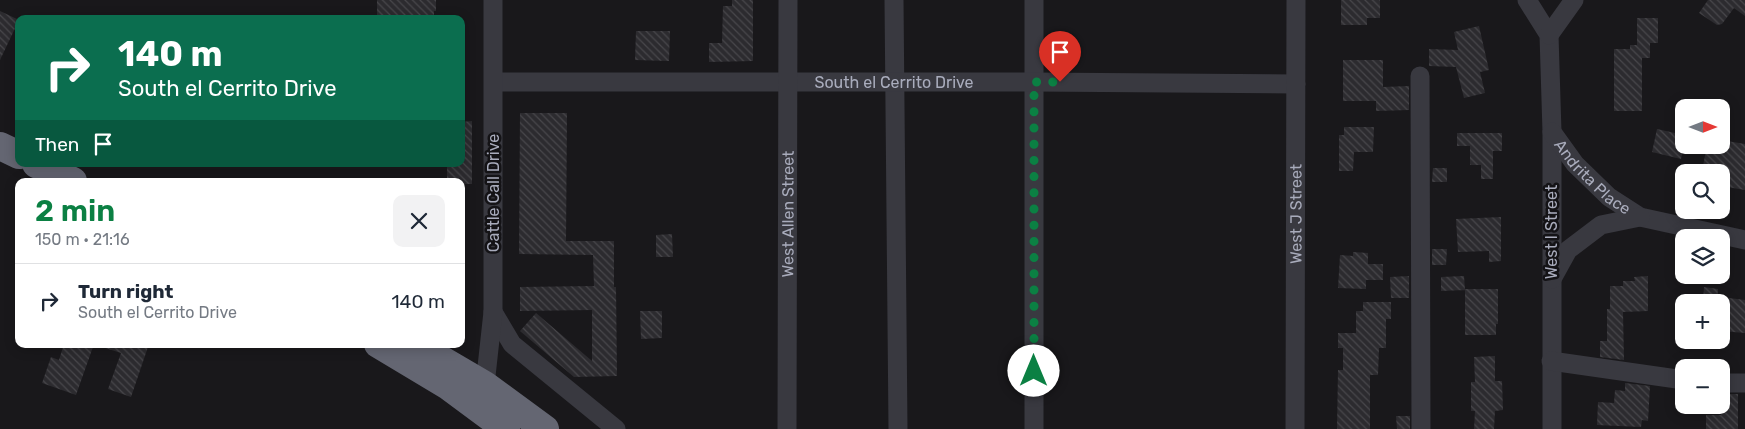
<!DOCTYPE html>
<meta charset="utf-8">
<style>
:root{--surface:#fff;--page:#f2f2f3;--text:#1f2937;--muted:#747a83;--line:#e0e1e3;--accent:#0b8043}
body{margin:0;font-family:Rubik,sans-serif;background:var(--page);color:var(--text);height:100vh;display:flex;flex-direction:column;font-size:19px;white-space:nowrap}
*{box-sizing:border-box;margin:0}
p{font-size:16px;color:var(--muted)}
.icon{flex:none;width:28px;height:28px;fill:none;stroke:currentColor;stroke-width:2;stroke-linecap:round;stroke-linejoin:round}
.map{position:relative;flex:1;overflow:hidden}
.panel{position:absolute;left:15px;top:178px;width:450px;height:170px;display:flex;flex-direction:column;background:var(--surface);border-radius:10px;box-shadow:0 2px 12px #0003}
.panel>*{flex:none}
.guide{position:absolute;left:15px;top:15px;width:450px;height:152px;border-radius:10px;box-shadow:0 2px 12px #0003;background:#0b6e4f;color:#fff;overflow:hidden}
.needle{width:32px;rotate:90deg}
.controls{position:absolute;left:1675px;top:99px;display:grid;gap:10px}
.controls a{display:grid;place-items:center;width:55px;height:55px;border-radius:10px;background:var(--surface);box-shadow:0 2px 12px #0003;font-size:25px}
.pin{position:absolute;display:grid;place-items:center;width:42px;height:42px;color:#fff;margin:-51px -21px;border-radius:50% 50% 50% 0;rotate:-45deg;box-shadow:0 0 5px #0007}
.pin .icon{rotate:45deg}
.me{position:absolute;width:55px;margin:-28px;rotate:0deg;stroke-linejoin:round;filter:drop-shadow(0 0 4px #0008)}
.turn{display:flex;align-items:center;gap:18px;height:105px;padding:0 20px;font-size:22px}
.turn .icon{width:65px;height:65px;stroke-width:2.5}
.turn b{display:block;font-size:35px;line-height:42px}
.then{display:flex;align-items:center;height:48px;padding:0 20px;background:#0003;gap:10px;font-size:19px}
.round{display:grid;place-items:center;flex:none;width:52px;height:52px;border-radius:10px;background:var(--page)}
.head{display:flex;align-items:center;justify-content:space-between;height:85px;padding:0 20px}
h1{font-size:30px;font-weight:600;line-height:38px;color:var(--accent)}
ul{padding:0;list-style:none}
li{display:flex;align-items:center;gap:15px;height:75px;padding:0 20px;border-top:1px solid var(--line)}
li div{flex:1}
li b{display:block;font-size:19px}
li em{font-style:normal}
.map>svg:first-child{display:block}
</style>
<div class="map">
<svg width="1745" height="429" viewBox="0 0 1745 429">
<defs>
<pattern id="building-back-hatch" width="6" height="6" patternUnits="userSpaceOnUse" patternTransform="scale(1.25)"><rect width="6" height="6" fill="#2c2b2f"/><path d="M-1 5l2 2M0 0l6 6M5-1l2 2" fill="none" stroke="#48474b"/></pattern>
</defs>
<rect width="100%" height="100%" fill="#19181b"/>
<path fill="url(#building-back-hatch)" d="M 377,0 L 436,0 L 436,11 L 434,11 L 434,19 L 377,19 Z
M 732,0 L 753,0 L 753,61 L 709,62 L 709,43 L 722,43 L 723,6 L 732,6 Z
M 1341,0 L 1380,0 L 1380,18 L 1367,18 L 1367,25 L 1341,25 Z
M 1708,0 L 1745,0 L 1745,16 L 1734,8 L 1722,24 L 1717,25 L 1699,13 Z
M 0,11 L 19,20 L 0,60 Z
M 1637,18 L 1658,18 L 1658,43 L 1650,43 L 1650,58 L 1642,58 L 1642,111 L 1614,111 L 1614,49 L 1630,49 L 1630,45 L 1637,45 Z
M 1479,26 L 1489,70 L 1480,72 L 1485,93 L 1464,98 L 1456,67 L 1429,66 L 1429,49 L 1458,50 L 1454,32 Z
M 636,31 L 670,31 L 669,61 L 635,60 Z
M 1343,60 L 1383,60 L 1383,87 L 1409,86 L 1409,110 L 1376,111 L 1376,101 L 1343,101 Z
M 520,113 L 567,113 L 566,241 L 614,241 L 614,287 L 616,287 L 617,376 L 574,377 L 520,331 L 536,313 L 592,361 L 592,310 L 520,311 L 520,287 L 594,286 L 593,255 L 519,254 Z
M 472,121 L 472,184 L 461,184 L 461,181 L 447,181 L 447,164 L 461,164 L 461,122 Z
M 1344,127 L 1374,127 L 1373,152 L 1354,152 L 1353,171 L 1339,171 L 1339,135 L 1344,135 Z
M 1657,129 L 1684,135 L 1684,146 L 1681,159 L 1652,152 Z
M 1457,133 L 1502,133 L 1502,151 L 1493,151 L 1493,179 L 1481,179 L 1481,165 L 1470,165 L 1470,146 L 1457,146 Z
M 1721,140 L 1745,144 L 1745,190 L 1727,187 L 1729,170 L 1703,166 L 1707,145 L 1721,145 Z
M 1433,168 L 1447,168 L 1447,182 L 1432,182 Z
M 1501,217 L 1501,261 L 1489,262 L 1489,251 L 1458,252 L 1456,219 Z
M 672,234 L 673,257 L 656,257 L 656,235 Z
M 1432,249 L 1447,249 L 1446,265 L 1432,265 Z
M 1353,252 L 1368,253 L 1368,264 L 1383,264 L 1383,280 L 1366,280 L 1366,289 L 1338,288 L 1340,255 L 1353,256 Z
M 1409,276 L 1409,298 L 1391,298 L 1390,277 Z
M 1464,276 L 1465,290 L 1441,291 L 1441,277 Z
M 1648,276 L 1648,311 L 1623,312 L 1624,360 L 1600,357 L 1600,341 L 1607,341 L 1607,309 L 1610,309 L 1610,286 L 1623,286 L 1623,281 L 1635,281 L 1634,277 Z
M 1704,287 L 1718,289 L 1717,302 L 1703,302 Z
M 1465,289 L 1498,289 L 1498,324 L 1496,324 L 1496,335 L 1465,335 Z
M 1721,297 L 1745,300 L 1745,333 L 1721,331 Z
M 1363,302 L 1391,302 L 1391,319 L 1386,319 L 1386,348 L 1379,348 L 1378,375 L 1370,375 L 1370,429 L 1337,429 L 1338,370 L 1343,370 L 1343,348 L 1338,348 L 1338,333 L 1356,333 L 1356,311 L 1363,311 Z
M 640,311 L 662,311 L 662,338 L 641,339 Z
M 64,344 L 94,344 L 76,395 L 42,383 L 51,357 L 59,360 Z
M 99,344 L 149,344 L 131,397 L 108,389 L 121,353 L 99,346 Z
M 1495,356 L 1495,381 L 1502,381 L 1503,410 L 1495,411 L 1494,429 L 1474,429 L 1475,411 L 1471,411 L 1471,382 L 1475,382 L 1474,357 Z
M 1625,383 L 1650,386 L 1648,421 L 1642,420 L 1641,427 L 1597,425 L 1598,402 L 1614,403 L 1615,390 L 1625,391 Z
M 1721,394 L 1738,394 L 1738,429 L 1706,429 L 1706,415 L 1721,415 Z
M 1396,416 L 1410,416 L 1410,429 L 1397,429 Z"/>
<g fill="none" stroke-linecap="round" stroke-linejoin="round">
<g stroke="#393940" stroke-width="19">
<path d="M 894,0 L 898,429"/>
<path d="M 1034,0 L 1034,429"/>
<path d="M 1527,0 L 1549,35 L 1552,132 L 1552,429"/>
<path d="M 1549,35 L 1574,0"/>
<path d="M 1420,76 L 1421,429"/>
<path id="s1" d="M 494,82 L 1034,82 L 1296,84"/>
<path id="s2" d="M 1552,132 L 1575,164 L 1609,197 L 1640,217 L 1745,240"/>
<path d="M 1552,279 L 1568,250 L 1601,225 L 1640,217"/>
<path d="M 493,312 L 512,344 L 616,429"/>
<path d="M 1551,361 L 1684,380"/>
<path d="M 1721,383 L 1745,383"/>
<path d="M 485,385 L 493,312 L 493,0"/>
<path id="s3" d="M 787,429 L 788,0"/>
<path id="s4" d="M 1295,429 L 1296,0"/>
</g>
<path stroke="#646672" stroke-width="28" d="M 0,146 L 19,155
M 36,164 L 73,181
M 378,344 L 448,386 L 506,429
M 415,344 L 485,385 L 545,429"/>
</g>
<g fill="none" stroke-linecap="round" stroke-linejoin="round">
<path stroke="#0b8043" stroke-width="9" stroke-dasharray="0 16.2" d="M 1034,371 L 1034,82 L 1060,82"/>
</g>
<g text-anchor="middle" stroke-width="5" stroke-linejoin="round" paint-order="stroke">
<g font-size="16" fill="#a9acbc" stroke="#141316">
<text dy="6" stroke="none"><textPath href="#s1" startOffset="400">South el Cerrito Drive</textPath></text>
<text dy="6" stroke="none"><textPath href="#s2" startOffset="61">Andrita Place</textPath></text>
<text transform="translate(493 193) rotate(-90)" y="6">Cattle Call Drive</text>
<text dy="6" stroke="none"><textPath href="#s3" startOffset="215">West Allen Street</textPath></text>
<text dy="6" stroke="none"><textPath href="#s4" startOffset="215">West J Street</textPath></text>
<text transform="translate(1551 232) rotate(-90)" y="6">West I Street</text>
</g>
</g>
</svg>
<div class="controls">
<a><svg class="needle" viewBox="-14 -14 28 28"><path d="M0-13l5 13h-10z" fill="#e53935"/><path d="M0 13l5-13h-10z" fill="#747a83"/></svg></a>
<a><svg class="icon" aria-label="search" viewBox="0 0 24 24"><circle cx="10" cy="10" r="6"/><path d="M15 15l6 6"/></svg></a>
<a><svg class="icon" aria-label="layers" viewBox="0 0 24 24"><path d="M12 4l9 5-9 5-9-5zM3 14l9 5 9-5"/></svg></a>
<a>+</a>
<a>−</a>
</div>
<div class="pin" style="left:1060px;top:82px;background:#d93025"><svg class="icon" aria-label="arrive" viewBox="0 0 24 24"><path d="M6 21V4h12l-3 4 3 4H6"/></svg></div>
<svg class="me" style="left:1034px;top:371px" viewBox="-20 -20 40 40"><circle r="19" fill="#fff"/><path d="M0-13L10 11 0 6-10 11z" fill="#0b8043"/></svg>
<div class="guide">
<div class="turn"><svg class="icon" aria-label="right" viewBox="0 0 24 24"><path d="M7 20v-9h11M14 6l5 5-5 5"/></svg><div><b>140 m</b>South el Cerrito Drive</div></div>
<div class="then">Then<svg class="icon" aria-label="arrive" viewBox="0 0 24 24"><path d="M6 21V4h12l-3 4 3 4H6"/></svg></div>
</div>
<section class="panel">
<div class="head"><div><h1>2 min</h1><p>150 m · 21:16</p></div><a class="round"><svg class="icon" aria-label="close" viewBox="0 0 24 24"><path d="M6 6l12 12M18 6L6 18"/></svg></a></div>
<ul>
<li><svg class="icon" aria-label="right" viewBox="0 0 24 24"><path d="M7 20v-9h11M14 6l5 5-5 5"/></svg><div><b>Turn right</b><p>South el Cerrito Drive</p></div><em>140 m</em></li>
</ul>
</section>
</div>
